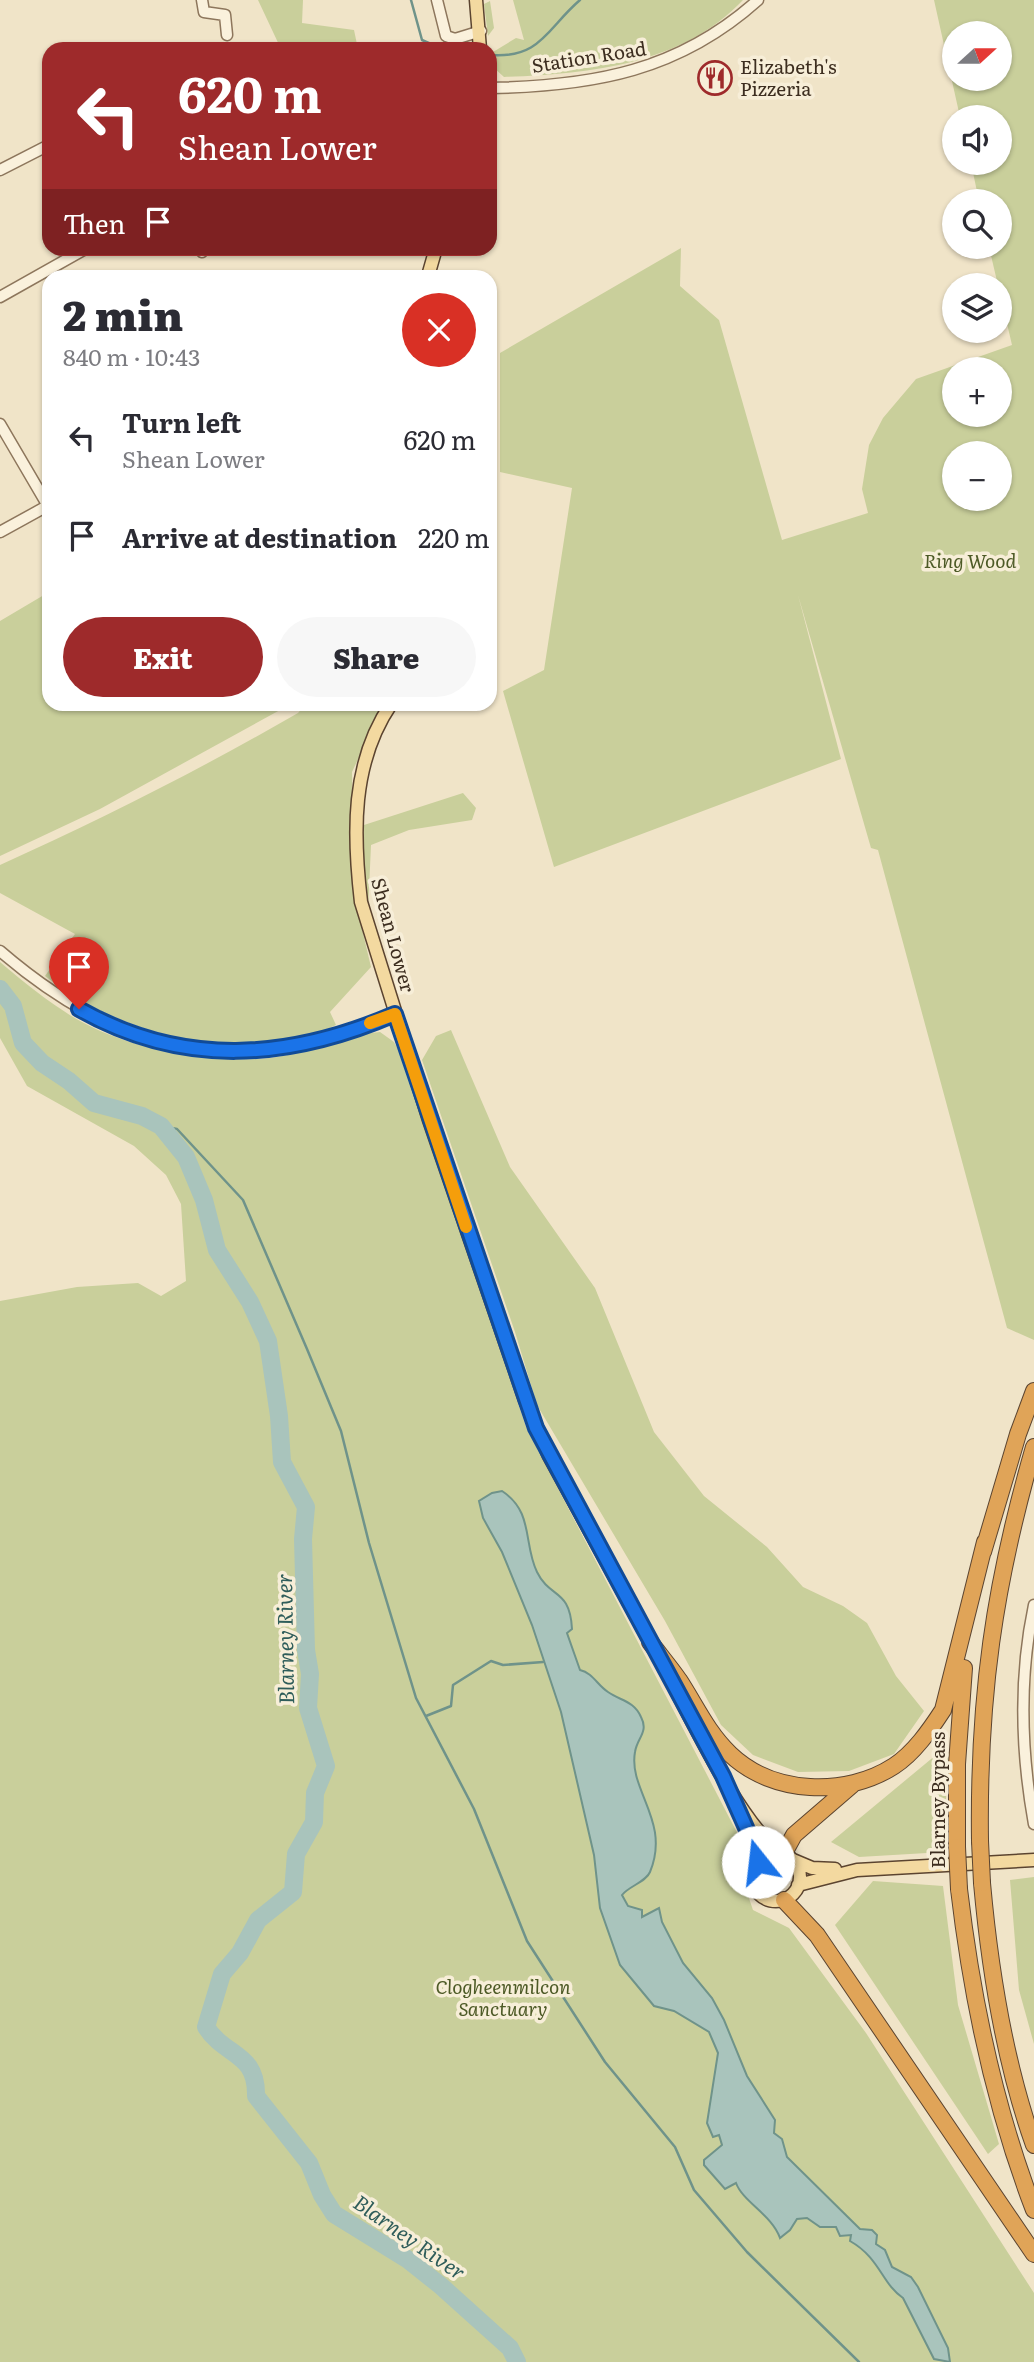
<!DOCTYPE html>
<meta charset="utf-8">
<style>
:root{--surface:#fff;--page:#f7f7f7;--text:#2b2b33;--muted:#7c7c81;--accent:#9e2a2b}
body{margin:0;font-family:Literata,serif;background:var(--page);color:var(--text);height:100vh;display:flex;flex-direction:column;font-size:26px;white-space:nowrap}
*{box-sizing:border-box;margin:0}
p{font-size:23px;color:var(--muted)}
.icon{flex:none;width:38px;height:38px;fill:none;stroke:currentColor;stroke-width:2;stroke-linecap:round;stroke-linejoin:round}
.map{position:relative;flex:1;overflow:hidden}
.panel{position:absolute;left:42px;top:270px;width:455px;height:441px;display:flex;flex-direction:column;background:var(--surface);border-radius:21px;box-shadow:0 2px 5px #0004}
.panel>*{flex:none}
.banner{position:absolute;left:42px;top:42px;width:455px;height:214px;border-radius:21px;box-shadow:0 2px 5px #0004;background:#9e2a2b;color:#fff;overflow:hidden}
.needle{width:46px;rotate:69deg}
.fabs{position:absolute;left:942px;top:21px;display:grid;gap:14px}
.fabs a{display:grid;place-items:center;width:70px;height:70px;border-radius:50%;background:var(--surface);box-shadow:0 2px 5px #0004;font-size:35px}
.pin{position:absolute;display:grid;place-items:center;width:60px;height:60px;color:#fff;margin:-72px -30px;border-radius:50% 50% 50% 0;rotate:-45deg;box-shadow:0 0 7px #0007}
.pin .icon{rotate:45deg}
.me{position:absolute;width:77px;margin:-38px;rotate:344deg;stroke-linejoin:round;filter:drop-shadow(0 0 5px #0008)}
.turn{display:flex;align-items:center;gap:24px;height:147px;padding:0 21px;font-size:32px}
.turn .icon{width:91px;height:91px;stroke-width:2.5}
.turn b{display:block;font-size:49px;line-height:60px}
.then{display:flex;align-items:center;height:66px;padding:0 21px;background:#0003;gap:14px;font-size:26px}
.round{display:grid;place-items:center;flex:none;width:74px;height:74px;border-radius:37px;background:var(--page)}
.head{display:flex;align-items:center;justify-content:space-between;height:119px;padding:0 21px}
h1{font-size:42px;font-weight:800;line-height:52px}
.button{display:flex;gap:14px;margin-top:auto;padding:14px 21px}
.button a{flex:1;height:80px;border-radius:42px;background:var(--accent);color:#fff;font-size:28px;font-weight:800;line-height:80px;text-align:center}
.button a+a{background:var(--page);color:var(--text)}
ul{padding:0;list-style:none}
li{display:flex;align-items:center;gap:21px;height:98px;padding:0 21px}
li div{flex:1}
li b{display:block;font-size:26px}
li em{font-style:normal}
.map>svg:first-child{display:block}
</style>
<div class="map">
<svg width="1034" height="2362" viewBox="0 0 1034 2362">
<rect width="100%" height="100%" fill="#f0e4c8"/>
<path fill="#c9cf9b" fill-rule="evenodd" d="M 258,0 L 303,0 L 302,23 L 354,30 L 358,49 L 281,49 Z
M 513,0 L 743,0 C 682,65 588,74 504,77 L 493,67 L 493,52 L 516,38 L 524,40 Z
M 934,0 L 1034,0 L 1034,1340 L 1007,1328 L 878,850 L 871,848 L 798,595 L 841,759 L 554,867 L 503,691 L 544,670 L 572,488 L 500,472 L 500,353 L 681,248 L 680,286 L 719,320 L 782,540 L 868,513 L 862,489 L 869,445 L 883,418 L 916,379 L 1012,345 L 989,247 L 999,247 L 999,201 L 979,201 L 971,163 L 999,163 L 999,117 L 960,117 ZM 954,33 L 999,33 L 999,79 L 954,79 ZM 954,369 L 999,369 L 999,415 L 954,415 ZM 954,453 L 999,453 L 999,499 L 954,499 Z
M 490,1 L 494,28 L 488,36 L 484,4 Z
M 49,592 L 49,704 L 291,704 L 100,809 L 0,856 L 0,621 Z
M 306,704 L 384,704 L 352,772 L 354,895 L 371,967 L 330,1012 L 336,1025 C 246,1067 120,1036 45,976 L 75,934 L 0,893 L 0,865 C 102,819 201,769 298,713 Z
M 463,793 L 476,808 L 472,820 L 409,830 L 371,845 L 368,912 L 363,893 L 364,825 Z
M 0,962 C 22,981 56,1008 82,1022 C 133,1050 213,1064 270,1058 C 308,1054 342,1035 380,1032 L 394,1042 L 403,1058 L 526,1427 L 743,1844 L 740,1872 L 753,1910 L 789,1928 L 866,2033 L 1034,2293 L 1034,2362 L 0,2362 L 0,1301 L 77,1287 L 138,1283 L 161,1296 L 186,1281 L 181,1204 L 166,1175 L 134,1146 L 27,1086 L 0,1038 Z
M 451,1030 L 510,1167 L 595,1288 L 654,1432 L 704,1496 L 767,1547 L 803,1587 L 843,1606 L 867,1623 L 896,1676 L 924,1711 L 894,1754 L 849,1771 L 798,1772 L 753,1755 L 721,1725 L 665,1621 L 537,1405 L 515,1332 L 422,1060 L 436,1036 Z
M 948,1745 L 944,1852 L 859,1857 L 831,1842 Z
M 1034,1877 L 1034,2044 L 1019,1990 L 1010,1880 Z
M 873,1881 L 943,1886 L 958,2005 L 999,2144 L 988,2154 L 835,1925 Z"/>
<path fill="#a9c4bc" stroke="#6f938a" stroke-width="2" d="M 502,1491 C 534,1512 523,1543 537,1572 C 550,1599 570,1588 572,1629 L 567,1633 L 580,1670 C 593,1673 597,1685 608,1692 C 621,1701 634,1701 641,1717 C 649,1732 637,1738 635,1752 C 628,1790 671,1821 650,1872 C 646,1882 629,1886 622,1895 L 628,1906 L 642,1910 L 642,1917 L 659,1908 L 662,1922 L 683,1963 L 712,1998 L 724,2020 L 747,2076 L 775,2120 L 774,2133 L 782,2139 L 787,2157 L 860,2229 L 872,2230 L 877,2235 L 876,2244 L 885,2250 L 892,2267 L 911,2277 L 918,2287 L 948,2348 L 950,2362 L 934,2359 L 903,2298 C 882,2284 880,2258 850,2241 L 851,2235 L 840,2236 L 836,2227 L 820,2227 L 807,2218 L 797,2219 L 790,2230 L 780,2238 C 772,2215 743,2202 736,2183 L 725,2189 L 704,2165 L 704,2160 L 722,2145 L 719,2135 L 713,2137 L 707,2123 L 718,2053 L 709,2032 L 674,2011 L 654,2006 L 620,1965 L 600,1908 L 594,1855 L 561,1712 L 532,1625 L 502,1552 L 483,1518 L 479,1501 L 492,1493 Z"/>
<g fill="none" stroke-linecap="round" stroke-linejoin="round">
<path stroke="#6f938a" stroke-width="2.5" d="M 411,0 L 422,40 L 442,49
M 490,55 C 541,59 547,28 580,0
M 161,1126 L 177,1129 L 243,1200 L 307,1349 L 341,1431 L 369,1543 L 416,1698 L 474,1809 L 527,1941 L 605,2062 L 675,2147 L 694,2190 L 747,2252 L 859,2362
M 426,1716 L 451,1706 L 453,1685 L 491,1661 L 503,1665 L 543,1662"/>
<path stroke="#a9c4bc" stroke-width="18" d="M 0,989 L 13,1006 L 23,1043 L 42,1063 L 69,1081 L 94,1103 L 142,1116 L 161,1126 L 186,1157 L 204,1200 L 217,1250 L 250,1302 L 268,1341 L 279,1416 L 282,1462 L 306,1507 L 303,1539 L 306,1650 L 310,1674 L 308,1708 L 326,1766 L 315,1793 L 314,1822 L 296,1854 L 293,1892 L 258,1920 L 240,1953 L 222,1974 L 206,2027 C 225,2057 257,2052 256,2096 L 309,2163 L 322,2195 L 334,2214 L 407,2259 L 441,2286 L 510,2348 L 517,2362"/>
<g stroke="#8d765c" stroke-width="13">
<path id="minor" d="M 202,0 L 204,12 L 225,15 L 227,35
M 437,0 L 446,36 L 455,39 L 481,31
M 490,88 C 594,86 679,71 758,0
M 0,170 L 49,145
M 199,248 L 202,252
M 0,297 L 87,248
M 0,424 L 48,506
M 0,532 L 49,505
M 0,951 C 124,1058 243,1081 395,1014
M 1034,1605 C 1019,1676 1021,1752 1034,1824"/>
</g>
<g stroke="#5b4430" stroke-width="15">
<path id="major" d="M 476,0 L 480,49
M 428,276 L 436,248
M 391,704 C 351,763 353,834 361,902 L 429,1120 L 525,1400 L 549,1456 L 654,1649
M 666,1671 C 691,1718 741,1826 782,1854
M 743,1821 L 760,1859
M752 1877a24 24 0 1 1 48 0a24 24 0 1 1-48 0Z
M 793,1860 L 812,1868 L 835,1869
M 798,1885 L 857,1870 L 1034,1860"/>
</g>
<g stroke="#5b4430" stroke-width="18">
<path id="highway" d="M 983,1552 L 1018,1434 L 1034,1391
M 650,1642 C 659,1654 670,1667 679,1680 C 696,1706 707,1732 730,1754 C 773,1795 846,1797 894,1766 C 914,1753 930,1730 943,1710 L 985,1542
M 980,1841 C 978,1698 994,1585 1034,1447
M 957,1847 L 957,1764 L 964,1668
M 783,1855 L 794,1835 L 852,1785
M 982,1883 C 990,1972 1004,2061 1034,2145
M 959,1889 C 972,2000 994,2106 1034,2210
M 784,1900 L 817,1935 L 1034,2254"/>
</g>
<use href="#minor" stroke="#faf1dc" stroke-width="10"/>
<use href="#major" stroke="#f3d9a0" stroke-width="12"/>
<use href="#highway" stroke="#e0a458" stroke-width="16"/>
<g stroke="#5b4430" stroke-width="18" stroke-linecap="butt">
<path id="highway-bridge" d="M 980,1841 L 982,1883
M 957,1847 L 959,1889"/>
</g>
<use href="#highway-bridge" stroke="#e0a458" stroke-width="16"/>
</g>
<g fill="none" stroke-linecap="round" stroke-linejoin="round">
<g stroke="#114b97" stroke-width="18">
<path id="route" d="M 79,1009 C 183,1068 288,1060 395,1014 L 536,1428 L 723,1776 L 760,1859 L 758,1862"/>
</g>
<use href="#route" stroke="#1a73e8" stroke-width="12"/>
<path stroke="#f59e0b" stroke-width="12" d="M 370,1023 L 395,1014 L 466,1227"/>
</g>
<defs>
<g id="restaurant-ring" transform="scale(1.75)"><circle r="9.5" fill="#f7eed8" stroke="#9e2a2b" stroke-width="1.5"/><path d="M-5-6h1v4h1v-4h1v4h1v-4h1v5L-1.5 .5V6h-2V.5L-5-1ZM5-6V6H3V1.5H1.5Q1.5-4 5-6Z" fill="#9e2a2b"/></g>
</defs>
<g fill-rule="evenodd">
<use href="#restaurant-ring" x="715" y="78"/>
</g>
<g text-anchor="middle" stroke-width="7" stroke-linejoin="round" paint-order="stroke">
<g font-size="19" fill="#3d2e20" stroke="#f7eed8">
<text transform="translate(589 57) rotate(-9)" y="7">Station Road</text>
<text transform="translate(393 935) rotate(75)" y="7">Shean Lower</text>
<text transform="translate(938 1800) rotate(-90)" y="7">Blarney Bypass</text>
</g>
<g font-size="19" fill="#3d2e20" stroke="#f7eed8" text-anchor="start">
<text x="740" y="74">Elizabeth's<tspan x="740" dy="22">Pizzeria</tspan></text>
</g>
<g font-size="19" font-style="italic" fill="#4d5a26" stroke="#f7eed8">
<text x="970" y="568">Ring Wood</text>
<text x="503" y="1994">Clogheenmilcon<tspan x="503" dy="22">Sanctuary</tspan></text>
</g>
<g font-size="21" font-style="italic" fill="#2f5d5a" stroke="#f7eed8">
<text transform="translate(286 1639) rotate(-91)" y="7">Blarney River</text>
<text transform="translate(409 2238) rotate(35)" y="7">Blarney River</text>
</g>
</g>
</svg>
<div class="fabs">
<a><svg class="needle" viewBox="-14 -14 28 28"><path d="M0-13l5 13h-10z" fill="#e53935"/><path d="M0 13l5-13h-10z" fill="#7c7c81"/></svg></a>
<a><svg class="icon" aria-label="sound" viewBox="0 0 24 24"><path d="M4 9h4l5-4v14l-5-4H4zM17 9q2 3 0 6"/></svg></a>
<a><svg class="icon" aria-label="search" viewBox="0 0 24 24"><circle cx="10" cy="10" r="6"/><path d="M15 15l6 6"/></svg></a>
<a><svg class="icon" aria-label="layers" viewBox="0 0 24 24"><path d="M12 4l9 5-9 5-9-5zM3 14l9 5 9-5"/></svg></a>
<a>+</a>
<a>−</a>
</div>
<div class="pin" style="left:79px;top:1009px;background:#d93025"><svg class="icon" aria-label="arrive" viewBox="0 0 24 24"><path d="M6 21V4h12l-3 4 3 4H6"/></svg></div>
<svg class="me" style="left:758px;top:1862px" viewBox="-20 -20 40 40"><circle r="19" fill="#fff"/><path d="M0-13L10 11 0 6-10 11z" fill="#1a73e8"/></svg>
<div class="banner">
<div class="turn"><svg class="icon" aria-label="left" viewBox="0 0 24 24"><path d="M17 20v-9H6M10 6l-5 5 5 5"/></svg><div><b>620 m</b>Shean Lower</div></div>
<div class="then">Then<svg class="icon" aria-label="arrive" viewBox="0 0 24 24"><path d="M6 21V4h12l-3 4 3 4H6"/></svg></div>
</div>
<section class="panel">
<div class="head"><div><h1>2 min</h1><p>840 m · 10:43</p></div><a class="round" style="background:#d93025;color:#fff"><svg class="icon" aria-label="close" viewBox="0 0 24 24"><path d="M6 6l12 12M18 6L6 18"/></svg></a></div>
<ul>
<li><svg class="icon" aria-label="left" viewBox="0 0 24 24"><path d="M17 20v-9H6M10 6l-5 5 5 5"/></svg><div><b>Turn left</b><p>Shean Lower</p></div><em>620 m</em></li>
<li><svg class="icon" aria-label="arrive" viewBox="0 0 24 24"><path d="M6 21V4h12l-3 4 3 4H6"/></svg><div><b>Arrive at destination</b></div><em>220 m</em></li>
</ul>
<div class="button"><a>Exit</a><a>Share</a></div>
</section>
</div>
